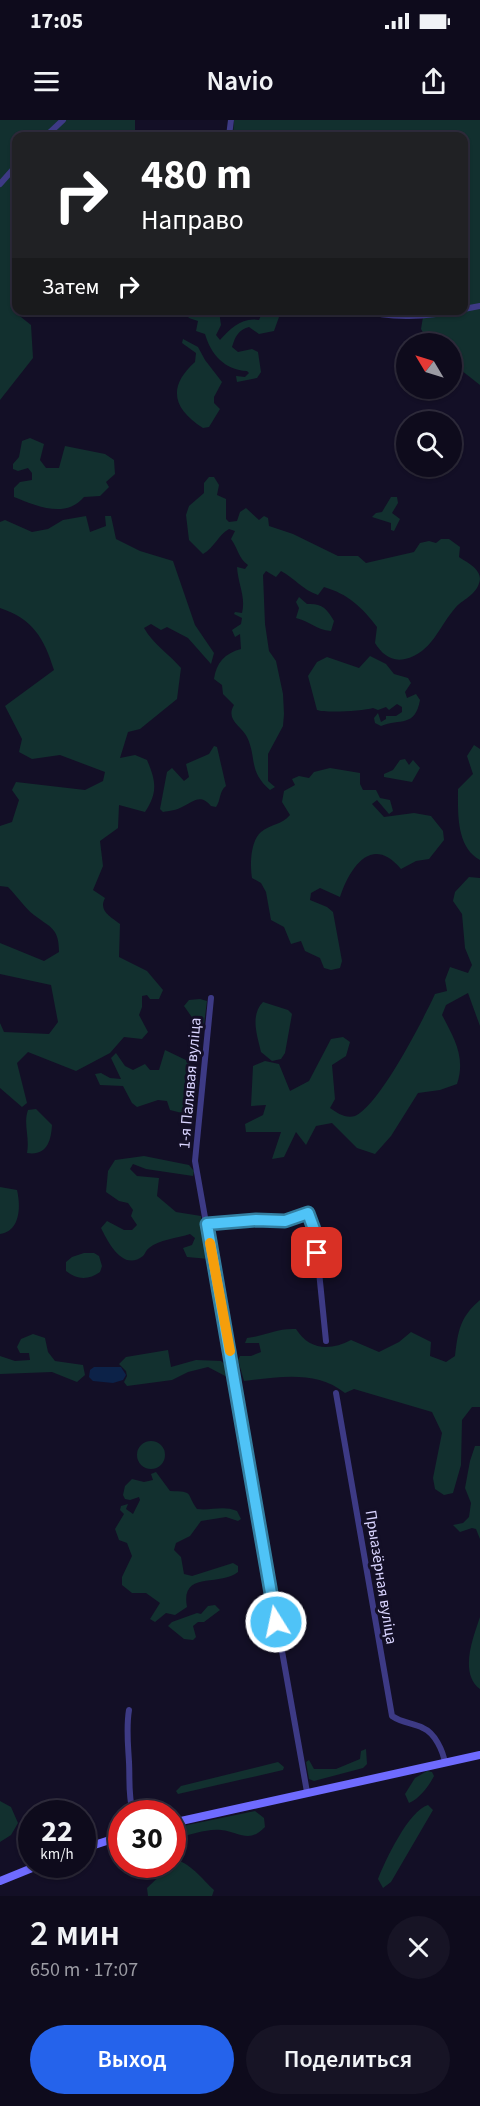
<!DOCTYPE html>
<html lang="ru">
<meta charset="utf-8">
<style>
:root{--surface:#0e0b1c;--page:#171425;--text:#f1f3f6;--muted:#9b9ba3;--line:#2e2b3b;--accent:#2563eb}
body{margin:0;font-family:"Source Sans 3",sans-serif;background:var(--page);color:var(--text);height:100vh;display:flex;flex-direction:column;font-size:22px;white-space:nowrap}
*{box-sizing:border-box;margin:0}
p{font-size:20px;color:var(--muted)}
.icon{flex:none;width:33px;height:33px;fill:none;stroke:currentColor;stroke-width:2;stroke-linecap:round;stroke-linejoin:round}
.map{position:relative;height:1776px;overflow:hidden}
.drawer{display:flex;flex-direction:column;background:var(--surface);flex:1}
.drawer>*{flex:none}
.hud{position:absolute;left:12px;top:12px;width:456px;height:183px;border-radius:12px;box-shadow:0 2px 4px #0004,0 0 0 2px var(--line);background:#202124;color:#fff;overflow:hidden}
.needle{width:39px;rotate:308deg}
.tools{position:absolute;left:396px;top:213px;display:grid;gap:12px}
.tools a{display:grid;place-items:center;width:66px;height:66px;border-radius:50%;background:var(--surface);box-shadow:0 2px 4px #0004,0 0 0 2px var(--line);font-size:30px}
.speed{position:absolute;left:18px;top:1680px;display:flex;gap:12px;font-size:30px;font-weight:700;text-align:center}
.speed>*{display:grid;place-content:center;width:78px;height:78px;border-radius:50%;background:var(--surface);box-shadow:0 2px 4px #0004,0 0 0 2px var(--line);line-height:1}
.speed small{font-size:15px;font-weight:400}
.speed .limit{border:9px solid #d22;background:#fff;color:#111}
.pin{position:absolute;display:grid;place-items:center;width:51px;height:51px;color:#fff;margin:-26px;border-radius:12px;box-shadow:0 3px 9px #0006}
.me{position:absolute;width:66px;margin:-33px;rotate:350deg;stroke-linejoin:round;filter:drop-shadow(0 0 4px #0008)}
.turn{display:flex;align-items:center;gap:21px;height:126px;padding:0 30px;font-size:27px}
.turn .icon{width:78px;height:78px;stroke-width:2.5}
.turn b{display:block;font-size:42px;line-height:51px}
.then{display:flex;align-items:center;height:57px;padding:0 30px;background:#0003;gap:12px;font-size:22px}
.round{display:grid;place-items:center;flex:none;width:63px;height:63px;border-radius:32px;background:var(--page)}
.head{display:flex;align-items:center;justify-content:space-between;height:102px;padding:0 30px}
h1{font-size:36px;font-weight:600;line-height:45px}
.button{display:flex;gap:12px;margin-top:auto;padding:12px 30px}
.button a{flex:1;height:69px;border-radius:36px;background:var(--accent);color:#fff;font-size:24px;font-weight:600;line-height:69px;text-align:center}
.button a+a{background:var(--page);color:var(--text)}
.status{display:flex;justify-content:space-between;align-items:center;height:42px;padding:0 30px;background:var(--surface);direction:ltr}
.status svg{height:16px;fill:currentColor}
header{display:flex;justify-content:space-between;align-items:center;height:78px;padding:0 30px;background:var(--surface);font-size:27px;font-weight:600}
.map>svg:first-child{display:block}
</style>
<div class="status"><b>17:05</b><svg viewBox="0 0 49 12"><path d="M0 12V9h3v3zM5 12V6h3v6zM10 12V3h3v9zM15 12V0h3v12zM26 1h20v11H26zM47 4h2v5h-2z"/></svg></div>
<header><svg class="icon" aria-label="menu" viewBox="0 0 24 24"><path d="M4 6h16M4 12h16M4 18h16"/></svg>Navio<svg class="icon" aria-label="share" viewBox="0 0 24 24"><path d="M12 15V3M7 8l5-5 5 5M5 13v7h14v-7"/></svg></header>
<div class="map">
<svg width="480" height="1776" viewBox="0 0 480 1776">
<rect width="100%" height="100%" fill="#130f26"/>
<path fill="#12302f" d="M 0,0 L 135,0 L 135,16 L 16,16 L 16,193 L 31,205 L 33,238 L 0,280 Z
M 234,0 L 480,0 L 480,265 L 452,243 L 452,224 L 429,223 L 421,209 L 424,191 L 464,190 L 464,16 L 233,16 Z
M 183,191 L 219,191 L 221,205 L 216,215 L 220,220 C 231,208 242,197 259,200 L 263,191 L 266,191 L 268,194 L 274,193 L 279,197 L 274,211 L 259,214 L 249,207 C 238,210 235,217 232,227 L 238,232 L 252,229 L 258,232 L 261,252 L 257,258 L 237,262 L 236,256 L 245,257 L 249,253 L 247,251 C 225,250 211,235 205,214 L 196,211 L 198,201 L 189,198 Z
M 183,219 L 198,227 L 205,240 L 222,262 L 214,277 L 214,283 L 220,289 L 209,307 L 203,308 C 173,289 167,267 195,242 L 196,233 L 182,223 Z
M 30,318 L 44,324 L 40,340 L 46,348 L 59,348 L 65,326 L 105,334 L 114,340 L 115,354 L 106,362 L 109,367 L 100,376 L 84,377 C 65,399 37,386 14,377 L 14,368 L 20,362 L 32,360 L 32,353 L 28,348 L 18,351 L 13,349 L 13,344 L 19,337 L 22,321 Z
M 209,357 L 214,357 L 219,365 L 217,375 L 226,379 L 226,399 L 229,402 L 237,401 L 240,392 L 246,388 L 259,400 L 264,396 L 268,398 L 269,406 L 293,414 L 338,436 L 358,436 L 366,443 L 414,432 L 420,423 L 429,421 L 436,423 L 441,419 L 449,419 L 460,427 L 459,437 C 466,442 480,448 480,459 C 478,474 465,478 456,487 C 439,506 432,533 405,539 C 391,542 382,534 375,523 L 377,507 C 362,487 348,474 324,467 L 318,475 C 303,470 294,458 281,451 L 276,457 L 266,451 L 263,455 L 265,504 L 269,531 L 276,541 L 283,574 L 284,594 L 283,606 L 268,634 L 268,661 L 275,667 L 270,670 C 248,651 257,638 247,617 C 242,606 225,600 234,585 L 223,574 L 222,565 L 214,559 C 216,543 225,533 241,529 L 240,514 L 235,517 L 232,510 L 241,504 L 242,498 L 234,494 L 235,492 L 242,493 C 246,477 238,464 237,447 L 245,449 L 248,445 C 238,438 238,428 231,419 L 235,411 L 229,409 C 218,415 215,427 203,434 L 189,420 L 186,395 L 189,386 L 204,373 L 204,363 Z
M 391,377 L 397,377 L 398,383 L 392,393 L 400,399 L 394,411 L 391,410 L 391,403 L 372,397 L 376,393 L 382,392 Z
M 86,396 L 90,412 L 106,406 L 105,396 L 111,396 L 116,419 L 140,431 L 173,441 L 195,505 L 214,533 L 211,544 L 188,518 L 167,507 L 161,510 L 151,504 L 144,508 C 153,524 169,534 181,548 L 177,579 L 140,609 L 128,612 L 120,638 L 135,635 L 147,640 C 156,661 158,672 145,692 L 119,685 L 118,708 L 100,721 L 103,746 L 93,770 L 105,778 C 98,791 111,797 120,804 L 119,837 L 147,851 L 163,870 L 159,879 L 150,879 L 147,875 L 142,876 L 142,887 L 139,895 L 148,912 L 142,919 L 124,917 L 110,933 L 76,951 L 28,932 L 17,943 L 27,983 L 22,987 L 0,968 L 0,903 L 4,912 L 49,914 L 58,902 L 51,865 L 0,854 L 0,823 L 44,841 L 59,832 C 59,808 51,808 34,795 C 25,788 17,776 8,767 L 0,766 L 0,706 L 12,702 L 19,680 L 12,670 L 16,662 L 85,670 L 103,661 L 105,652 L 60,635 L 32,639 L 19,632 L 22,619 L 5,586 L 54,550 C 44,518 33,499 0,488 L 0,402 L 5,400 L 32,412 L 48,409 L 63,400 Z
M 299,477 L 307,484 C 321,483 327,488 334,501 L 331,511 C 316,510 310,501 296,498 L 299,488 L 296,482 Z
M 370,536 L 386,544 L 394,554 L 408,558 L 411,563 L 405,572 L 407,578 L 416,574 L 420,580 C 415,608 400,598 381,606 L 375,603 L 374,598 L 378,593 L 381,602 L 386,599 L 386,596 L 396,596 L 402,592 L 402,587 L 397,584 L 389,590 L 386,587 L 378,590 L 373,588 C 364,591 325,593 317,590 L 308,556 L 317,542 L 327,537 L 359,548 Z
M 474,625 L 480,629 L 480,740 C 456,727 458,693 458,669 L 473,654 L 467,636 Z
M 214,626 L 217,627 L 226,666 C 219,671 221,680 216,687 L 211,686 C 200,673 193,682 182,687 C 177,690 169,691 163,692 L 160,689 L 167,652 L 172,648 L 184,661 L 189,657 L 186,644 L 209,634 Z
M 405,639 L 409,645 L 413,640 L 420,648 L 412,662 L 384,657 L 384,654 L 393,650 L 400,640 Z
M 330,648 L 360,653 L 360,664 L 363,670 L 376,670 L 380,678 L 390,680 L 393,691 L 389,694 L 377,680 L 372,684 L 384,697 L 414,693 L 431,696 L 443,711 L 444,720 L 429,739 L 416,741 L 401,749 C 372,714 350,747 340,777 L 320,768 L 311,773 L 310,780 L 327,787 L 333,792 L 342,841 L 340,848 L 331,850 L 324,848 L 320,838 L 305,831 L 301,821 L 291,824 L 284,807 L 271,800 L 266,772 L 261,763 L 252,758 C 250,745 250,722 261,712 C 270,704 282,705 290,695 L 282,682 L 284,671 L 295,665 L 292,659 L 299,656 L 309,658 L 314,652 Z
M 469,757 L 480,758 L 480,906 L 468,873 L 446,885 L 442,895 C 454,918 466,937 457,964 L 440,970 L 418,973 L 391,1016 L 375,1034 L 357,1028 L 332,1003 L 316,1006 L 306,1025 L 296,1012 L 284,1037 L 272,1039 L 281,1012 L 246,1012 L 245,1004 L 263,995 L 266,985 L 251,986 L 253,946 L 265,941 L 279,944 L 290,971 L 309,961 L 331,919 L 343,917 L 350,922 L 346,936 L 332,945 L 335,979 L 330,988 C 337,993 346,999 355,996 C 379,986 423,900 435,874 L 447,871 L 445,860 L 450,847 L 468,853 L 472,845 L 465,828 L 462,794 L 453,781 L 455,772 Z
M 200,879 L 207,881 L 204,904 L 196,903 L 184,886 L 189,880 Z
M 263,882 L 288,890 L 292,894 L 285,933 L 281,939 L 272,941 L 261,932 C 257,915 250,895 263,882 Z
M 165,930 L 190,942 L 188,954 L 198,961 L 194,996 L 170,990 L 167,981 L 158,980 L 137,987 L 132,983 L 123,966 L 100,965 L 95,954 L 101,953 L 110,958 L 121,959 L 111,938 L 116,933 L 125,946 L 133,950 L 145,944 L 150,950 L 159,950 Z
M 36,989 L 52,1005 C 51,1021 47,1036 27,1033 C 30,1017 23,1004 28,990 Z
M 144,1036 L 189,1045 L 194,1051 L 193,1056 L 146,1049 L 133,1044 L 130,1049 L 137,1056 L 159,1058 L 157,1076 L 176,1092 L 201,1096 L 209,1139 L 187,1137 L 183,1128 L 192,1125 L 195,1118 L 190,1114 C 178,1118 158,1120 149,1128 C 146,1130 145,1134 143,1136 C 123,1152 108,1122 101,1108 L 107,1101 L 124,1110 L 132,1110 L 137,1105 L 131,1096 L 133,1090 L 128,1083 L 119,1081 L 106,1072 L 108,1051 L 115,1040 Z
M 0,1067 L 17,1070 C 21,1087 20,1111 0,1114 Z
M 84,1133 L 94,1133 L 99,1136 L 102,1146 L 100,1152 C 89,1160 77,1160 66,1151 L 66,1142 L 72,1137 Z
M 480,1180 L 480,1287 L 472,1287 L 462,1300 L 461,1345 L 453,1373 L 444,1375 L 435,1369 L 433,1358 L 442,1313 L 432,1292 L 354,1269 L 345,1273 C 316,1250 279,1257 244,1261 L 238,1240 L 240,1236 L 251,1236 L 261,1232 L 259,1223 L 245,1223 L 247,1218 C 265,1216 277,1208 296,1209 C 309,1230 330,1231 351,1220 L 379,1232 L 399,1222 L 411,1212 L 431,1222 L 430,1236 L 446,1242 L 455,1236 C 458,1211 460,1197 480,1180 Z
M 33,1214 L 45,1218 L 48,1232 L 55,1241 L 83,1245 L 85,1255 L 77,1262 L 52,1252 L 0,1254 L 0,1236 L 15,1241 L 30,1240 L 29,1233 L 20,1233 L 17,1227 L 21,1219 Z
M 168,1230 L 171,1247 L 196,1240 L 221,1241 L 231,1250 L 229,1258 L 208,1247 L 188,1252 L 172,1260 L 127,1266 L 124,1262 L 127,1256 L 126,1251 L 119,1244 L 126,1237 Z
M137 1335a14 14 0 1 1 28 0a14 14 0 1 1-28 0Z
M 475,1326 L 480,1326 L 480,1419 L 476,1409 L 472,1408 L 460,1412 L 453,1405 L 463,1403 L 469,1397 L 471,1383 L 465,1368 L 470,1341 Z
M 156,1352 L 170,1371 C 195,1372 185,1372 197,1389 C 211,1391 223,1385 237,1391 L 241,1399 L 238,1401 L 226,1397 L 201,1401 L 190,1416 L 176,1423 L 174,1430 L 181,1437 L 184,1454 L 192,1456 L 233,1443 L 238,1446 L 238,1452 C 220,1467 180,1450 187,1487 L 175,1495 L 166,1493 L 155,1502 L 150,1499 L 160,1483 L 146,1473 L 132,1473 L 122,1465 L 122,1457 L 132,1436 L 127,1423 L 119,1420 L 115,1409 L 124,1394 L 120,1390 L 121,1386 L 128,1384 L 126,1389 L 133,1394 L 140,1380 L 139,1377 L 130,1380 L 125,1379 L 123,1375 L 125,1366 L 132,1359 L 144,1362 L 153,1360 L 151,1354 Z
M 215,1485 L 220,1490 L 204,1502 L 198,1502 L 193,1506 L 196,1517 L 193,1520 L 184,1519 L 168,1506 L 172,1502 L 197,1493 L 201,1494 L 208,1486 Z
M 480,1497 L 480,1569 C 459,1553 473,1518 480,1497 Z
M 366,1629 L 367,1644 L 363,1648 L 314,1661 L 309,1659 L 306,1642 L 309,1640 L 314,1649 L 336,1649 L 360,1639 L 361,1631 Z
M 278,1642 L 284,1647 L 283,1650 L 178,1674 L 176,1671 L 181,1666 Z
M 427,1651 L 432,1652 L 434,1656 C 429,1666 419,1679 409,1683 L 405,1674 L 415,1658 Z
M 0,1681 L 11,1687 L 18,1703 L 11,1715 L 0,1722 Z
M 428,1685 L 433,1690 L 391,1762 L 383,1768 L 378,1759 C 385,1741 409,1690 428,1685 Z
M 255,1691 L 264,1698 L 265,1707 C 249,1724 240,1712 221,1710 C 208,1708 191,1715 178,1717 L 173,1714 L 173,1708 Z
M 173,1739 C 191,1743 201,1758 214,1770 L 212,1776 L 148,1776 L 147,1768 L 172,1744 Z"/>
<path fill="#0c2248" d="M 94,1247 L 121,1247 L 126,1255 L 123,1260 L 113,1263 L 93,1261 L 89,1257 L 90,1250 Z"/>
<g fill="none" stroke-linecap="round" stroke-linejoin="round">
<path stroke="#3d3a85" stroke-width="6" d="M 46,16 L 63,0
M 229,16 L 231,0
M 0,64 L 16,46
M 464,189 L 480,186
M 361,190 C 390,199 428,197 458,190
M 211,878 L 195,1041 L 307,1672
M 207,1104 L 256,1100 L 285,1101 L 308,1093 L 315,1112 L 326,1221
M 336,1273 L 392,1596 C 402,1603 413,1603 423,1608 C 435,1613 443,1631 445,1643
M 129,1590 C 126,1608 128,1624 129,1642 C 130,1661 128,1674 133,1694"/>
<path stroke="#6f6bff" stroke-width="8" d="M 172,1703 L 480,1635
M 82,1729 L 122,1716
M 0,1761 L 42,1744"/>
</g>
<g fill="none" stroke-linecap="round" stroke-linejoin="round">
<g stroke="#337fa1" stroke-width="15">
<path id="route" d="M 276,1502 L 207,1104 L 256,1100 L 285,1101 L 308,1093 L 315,1112 L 317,1133"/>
</g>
<use href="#route" stroke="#4fc3f7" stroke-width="10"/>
<path stroke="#f59e0b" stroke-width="10" d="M 210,1123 L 230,1231"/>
</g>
<g text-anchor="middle" stroke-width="6" stroke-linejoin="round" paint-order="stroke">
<g font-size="16" fill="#d9d4ff" stroke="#130f26">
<text transform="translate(189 963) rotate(-85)" y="6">1-я Палявая вуліца</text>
<text transform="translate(382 1457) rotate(81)" y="6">Прыазёрная вуліца</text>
</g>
</g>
</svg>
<div class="tools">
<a><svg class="needle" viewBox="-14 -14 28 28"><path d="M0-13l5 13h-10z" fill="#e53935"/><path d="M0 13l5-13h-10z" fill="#9b9ba3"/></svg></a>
<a><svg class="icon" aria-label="search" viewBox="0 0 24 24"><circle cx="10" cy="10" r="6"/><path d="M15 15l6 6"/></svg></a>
</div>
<div class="speed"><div>22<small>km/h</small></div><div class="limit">30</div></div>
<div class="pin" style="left:317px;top:1133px;background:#d93025"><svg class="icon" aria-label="arrive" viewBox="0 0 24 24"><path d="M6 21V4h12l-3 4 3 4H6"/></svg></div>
<svg class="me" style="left:276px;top:1502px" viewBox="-20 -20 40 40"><circle r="17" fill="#4fc3f7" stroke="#fff" stroke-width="3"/><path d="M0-11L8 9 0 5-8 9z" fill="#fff"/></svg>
<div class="hud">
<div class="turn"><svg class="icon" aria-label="right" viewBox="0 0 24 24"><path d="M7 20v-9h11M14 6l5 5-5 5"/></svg><div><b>480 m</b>Направо</div></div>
<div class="then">Затем<svg class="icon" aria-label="right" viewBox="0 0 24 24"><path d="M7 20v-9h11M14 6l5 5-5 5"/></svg></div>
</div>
</div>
<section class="drawer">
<div class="head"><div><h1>2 мин</h1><p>650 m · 17:07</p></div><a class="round"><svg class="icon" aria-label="close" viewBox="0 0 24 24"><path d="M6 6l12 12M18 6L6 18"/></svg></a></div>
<div class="button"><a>Выход</a><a>Поделиться</a></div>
</section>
